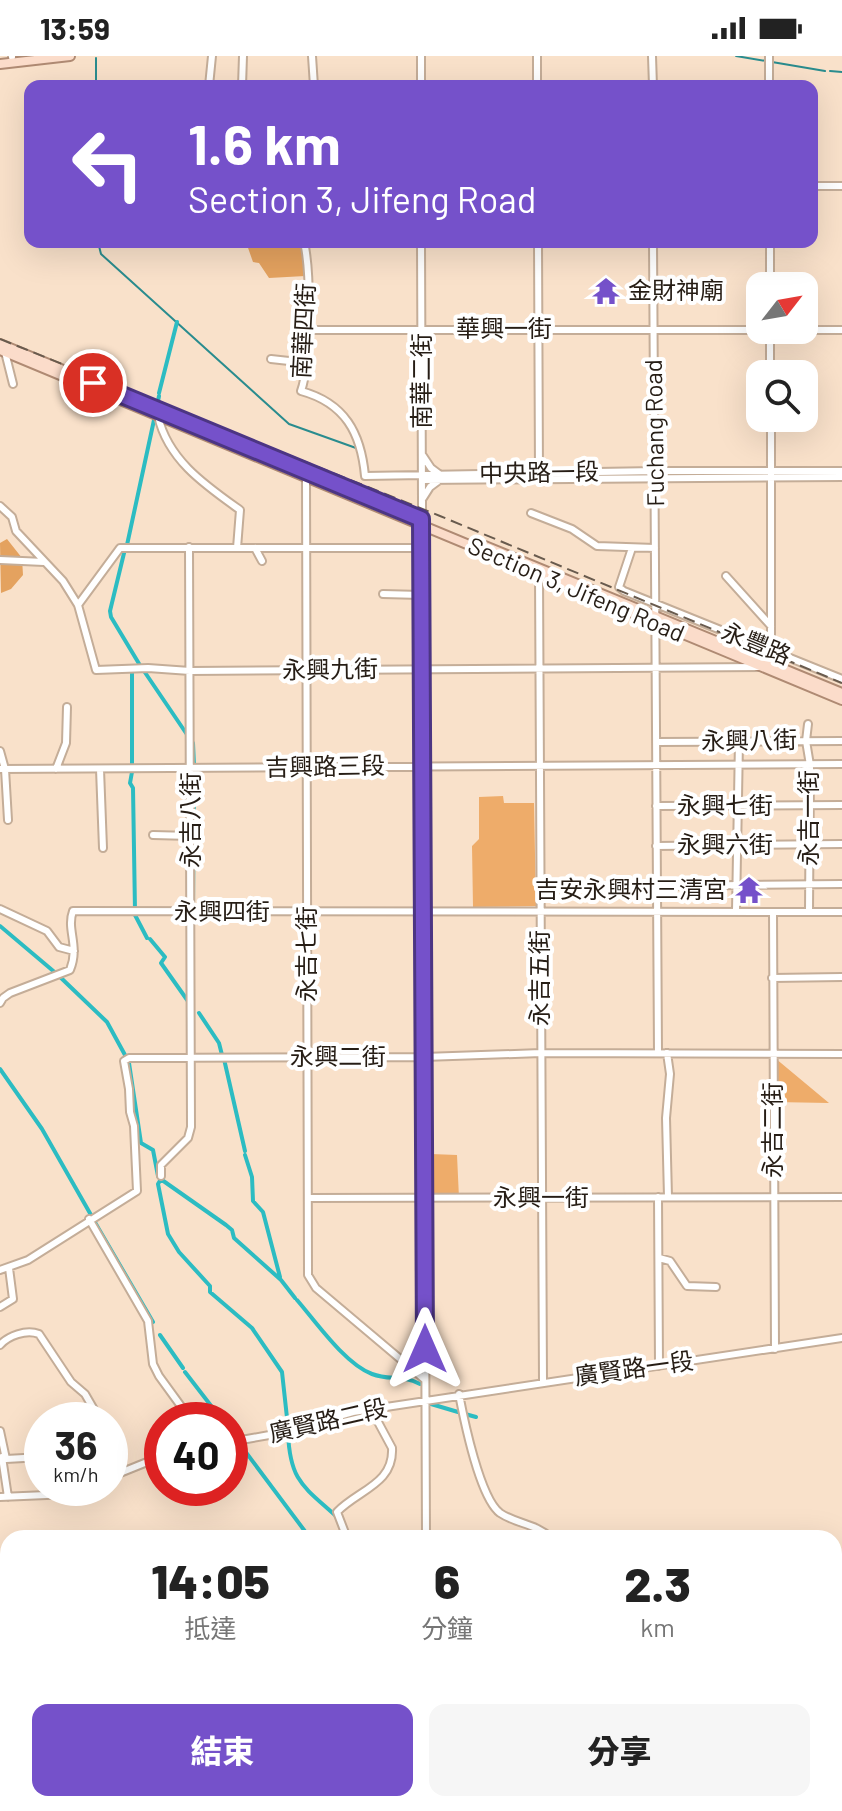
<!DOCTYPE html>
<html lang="zh-TW">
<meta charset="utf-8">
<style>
:root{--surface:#fff;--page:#f6f6f6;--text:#222;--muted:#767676;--accent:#7551ca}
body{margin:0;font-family:Barlow,"Noto Sans TC",sans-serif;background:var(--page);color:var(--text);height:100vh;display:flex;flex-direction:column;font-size:30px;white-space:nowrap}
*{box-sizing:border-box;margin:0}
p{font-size:26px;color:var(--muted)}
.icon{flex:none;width:44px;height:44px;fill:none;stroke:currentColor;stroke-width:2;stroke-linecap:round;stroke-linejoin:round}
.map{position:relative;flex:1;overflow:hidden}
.panel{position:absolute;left:0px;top:1474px;width:842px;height:282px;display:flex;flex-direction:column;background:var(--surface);border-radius:24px 24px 0 0;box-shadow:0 8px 32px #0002}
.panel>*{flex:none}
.top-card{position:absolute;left:24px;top:24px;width:794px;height:168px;border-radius:16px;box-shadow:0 8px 32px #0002;background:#7551ca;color:#fff;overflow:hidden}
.needle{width:52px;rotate:59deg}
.tools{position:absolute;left:746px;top:216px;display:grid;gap:16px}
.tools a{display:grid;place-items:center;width:72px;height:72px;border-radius:16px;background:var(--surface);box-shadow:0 8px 32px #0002;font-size:40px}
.speed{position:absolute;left:24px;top:1346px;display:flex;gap:16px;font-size:40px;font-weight:700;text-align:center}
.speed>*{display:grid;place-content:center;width:104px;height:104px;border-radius:50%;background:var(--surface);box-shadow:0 8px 32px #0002;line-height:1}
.speed small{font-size:20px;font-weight:400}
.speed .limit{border:12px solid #d22;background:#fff;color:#111}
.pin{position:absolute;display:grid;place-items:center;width:68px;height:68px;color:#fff;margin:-34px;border:4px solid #fff;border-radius:50%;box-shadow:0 2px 8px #0007}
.me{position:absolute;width:88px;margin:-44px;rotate:0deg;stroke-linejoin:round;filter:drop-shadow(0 0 6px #0008)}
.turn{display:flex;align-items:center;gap:28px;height:168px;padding:0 32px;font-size:36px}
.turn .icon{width:104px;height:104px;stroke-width:2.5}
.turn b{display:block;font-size:56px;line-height:68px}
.eta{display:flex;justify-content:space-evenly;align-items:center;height:136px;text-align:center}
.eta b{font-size:48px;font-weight:800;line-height:56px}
.action{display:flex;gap:16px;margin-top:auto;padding:16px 32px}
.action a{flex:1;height:92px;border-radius:16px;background:var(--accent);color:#fff;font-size:32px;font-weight:800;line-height:92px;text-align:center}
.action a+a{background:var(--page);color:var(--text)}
.status{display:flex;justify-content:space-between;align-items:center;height:56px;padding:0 40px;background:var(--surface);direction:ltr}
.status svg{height:22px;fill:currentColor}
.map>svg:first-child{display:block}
</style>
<div class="status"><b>13:59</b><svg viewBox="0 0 49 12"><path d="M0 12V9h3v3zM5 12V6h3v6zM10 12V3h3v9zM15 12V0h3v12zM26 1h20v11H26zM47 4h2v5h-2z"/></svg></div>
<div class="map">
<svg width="842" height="1755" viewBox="0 0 842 1755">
<rect width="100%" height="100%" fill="#f9e1ca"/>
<path fill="#eeac6a" d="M 503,740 L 504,747 L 534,747 L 536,850 L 473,851 L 472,790 L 479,783 L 479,741 Z
M 775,1002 L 829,1047 L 775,1046 Z
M 431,1098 L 457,1099 L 459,1142 L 429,1141 Z"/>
<path fill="#e4a25f" d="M 301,186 L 305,220 L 269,222 L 259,207 L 253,206 L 247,189 Z
M 7,483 L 22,502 L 23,519 L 11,533 L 1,537 L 0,487 Z"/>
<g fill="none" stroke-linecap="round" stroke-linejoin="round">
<path stroke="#2a8c8e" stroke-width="2" d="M 736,0 L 766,5
M 96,2 L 96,30
M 772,6 L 825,15
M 830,15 L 842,16
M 98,186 L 101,198 L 289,368 L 356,392"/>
<path stroke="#2cbcc2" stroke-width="4" d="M 159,337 L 177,266
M 158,345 L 159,340
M 127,489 L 154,364
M 125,493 L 110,555 L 111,561 L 141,611
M 144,615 L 188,680
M 193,687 L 194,709
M 132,710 L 132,616
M 132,716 L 130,727 L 133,732 L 135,855
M 194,716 L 193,851 L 207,852
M 135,859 L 147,882
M 0,870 L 58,919
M 150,883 L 165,901 L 161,907 L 190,948
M 59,920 L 107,966 L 125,999
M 199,957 L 219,987 L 222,999
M 224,1003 L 245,1095
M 129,1007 L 141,1087 L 153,1094 L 158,1120
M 0,1013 L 42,1073 L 91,1159
M 245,1099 L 252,1121 L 253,1145 L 263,1156 L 280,1221
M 161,1123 L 158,1128 L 168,1178 L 179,1196 L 210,1230 L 210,1236 L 252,1272 L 282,1316 L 288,1371
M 162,1124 L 226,1169 L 232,1174 L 234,1182 L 281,1224 L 295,1242
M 93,1163 L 153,1266
M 297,1244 C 316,1266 345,1308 372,1318 C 390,1325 401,1318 420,1328
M 160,1279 L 183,1312
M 185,1316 L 222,1364
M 431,1348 L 458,1356
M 465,1358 L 476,1361
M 230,1375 L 235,1381
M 288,1377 C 290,1425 303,1430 336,1460
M 239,1387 L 310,1482
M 530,1748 L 530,1755"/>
<g stroke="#c4ad98" stroke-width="10">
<path id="minor" d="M 12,0 L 12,1
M 312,0 L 314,30
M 537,0 L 537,30
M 652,0 L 653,30
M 769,0 L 769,30
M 209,30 L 212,0
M 242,30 L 243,0
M 421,30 L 421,0
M 812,130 L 842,130
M 304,186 C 311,216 311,307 301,335 C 345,347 361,377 365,420 L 656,415 L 842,415
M 421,186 L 426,1482
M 538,186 L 539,418
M 653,186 L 658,997
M 770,186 L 770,230
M 307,274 L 760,274
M 770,274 L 770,318
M 804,274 L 842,274
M 5,296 L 13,328
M 271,303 L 307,307
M 158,360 C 168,404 205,429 240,454 L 237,492
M 771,362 L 771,594
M 423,400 L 431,412 L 439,418
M 306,420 L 308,1219 L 316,1232 L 424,1323
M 422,424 L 842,421
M 423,442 L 430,431 L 438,425
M 0,450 L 12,461 L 16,475 L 63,525 L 78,549 L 96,614 L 148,612 L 190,615 L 761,611
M 531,457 L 572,473 L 597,490 L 655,492
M 255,492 L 262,505
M 632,492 L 619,531 L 624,535 L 842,623
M 0,504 L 44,506
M 539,519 L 543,1325
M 726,520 L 771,570
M 383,538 L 421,539
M 78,549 L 120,492 L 422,492
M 808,668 L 806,685 L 810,709 L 809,855
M 656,686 L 842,685
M 0,695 L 5,713 L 8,764
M 0,713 L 842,708
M 56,713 L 66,687 L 67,651
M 100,713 L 103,792
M 656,750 L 842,749
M 153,779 L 191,780
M 656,790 L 842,788
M 657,830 L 842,828
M 0,853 L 47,875 L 59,891 L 74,895
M 736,855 L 739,685
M 773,856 L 775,1293
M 772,922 L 842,921
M 0,947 L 3,942 L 10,937 L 70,914 C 80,889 66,874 73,855 L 842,856
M 667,997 L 670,1018 L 666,1062 L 668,1141
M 161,1120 L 161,1109 L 188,1082 L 191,1071 L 189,491
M 658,1141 L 659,1310
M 309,1142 L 842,1141
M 89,1163 L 148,1265 L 153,1308 L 159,1320 L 191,1364
M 659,1202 L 670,1205 L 687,1230 L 716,1231
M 0,1214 L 28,1204 L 137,1135 L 134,1070 L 130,1056 L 129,1033 L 124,1005 L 129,1002 L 424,1001 L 541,997 L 842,998
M 0,1251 L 13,1243 L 9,1212
M 0,1289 C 8,1280 26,1273 39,1278 L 71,1326 L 85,1338 L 100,1364
M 459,1338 C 464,1364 480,1442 500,1457 C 516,1468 535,1467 551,1482
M 0,1375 L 6,1403 L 42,1401
M 230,1386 L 275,1378 L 353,1356 L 842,1282
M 2,1401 L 8,1441
M 110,1421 L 162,1400
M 0,1441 L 70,1438 L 88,1432
M 347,1482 L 337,1456 C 358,1434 394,1428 392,1392 L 371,1353
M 834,1524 L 842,1523
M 0,1537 L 8,1550
M 0,1600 L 8,1600
M 0,1608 L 8,1622
M 834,1665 L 842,1721
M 0,1690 L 8,1688
M 834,1731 L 842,1729
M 42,1748 L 44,1755
M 67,1748 L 70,1755
M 271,1748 L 273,1755
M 320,1748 L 324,1755
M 429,1748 L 431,1755
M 454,1748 L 455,1755
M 554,1748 L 557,1755
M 737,1748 L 738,1755
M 158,1755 L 159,1748
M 526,1755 L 526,1748
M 583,1755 L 588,1748
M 665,1755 L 728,1748"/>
</g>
<g stroke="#af8a73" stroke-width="12">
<path id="major" d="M 0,8 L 70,0
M 0,288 L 299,411
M 0,294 L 842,644
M 485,490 L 842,637"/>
</g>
<use href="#minor" stroke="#fff" stroke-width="6"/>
<use href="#major" stroke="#fbdcca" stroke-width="8"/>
<path stroke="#695b4e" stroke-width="2" stroke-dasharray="12 6" stroke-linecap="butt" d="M 0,283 L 440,460 L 842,627"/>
</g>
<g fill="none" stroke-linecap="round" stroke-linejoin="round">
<g stroke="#4c3583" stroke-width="20">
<path id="route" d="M 93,327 L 421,463 L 425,1293"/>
</g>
<use href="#route" stroke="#7551ca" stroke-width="14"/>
</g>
<defs>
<g id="temple-bare" transform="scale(2.16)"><path d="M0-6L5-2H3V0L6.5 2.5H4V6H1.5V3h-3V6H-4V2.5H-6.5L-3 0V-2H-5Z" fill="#7551ca" stroke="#fff" stroke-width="2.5" paint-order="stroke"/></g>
</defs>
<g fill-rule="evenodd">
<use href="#temple-bare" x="606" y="235"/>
<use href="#temple-bare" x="749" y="834"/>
</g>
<g text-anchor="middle" stroke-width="8" stroke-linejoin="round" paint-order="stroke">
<g font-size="24" fill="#261d15" stroke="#fff" text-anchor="start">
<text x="628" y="243">金財神廟</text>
<text x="727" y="842" text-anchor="end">吉安永興村三清宮</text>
</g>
<g font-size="24" fill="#261d15" stroke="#fff">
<text x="504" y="281">華興一街</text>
<text transform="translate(304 275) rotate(-87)" y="8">南華四街</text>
<text transform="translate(422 325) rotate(-90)" y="8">南華二街</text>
<text transform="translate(655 377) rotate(-91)" y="8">Fuchang Road</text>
<text transform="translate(539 417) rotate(-1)" y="8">中央路一段</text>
<text transform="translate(576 534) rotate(23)" y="8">Section 3, Jifeng Road</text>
<text transform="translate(756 588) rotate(22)" y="8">永豐路</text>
<text transform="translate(330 614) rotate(-1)" y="8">永興九街</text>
<text transform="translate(749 685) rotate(-1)" y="8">永興八街</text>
<text transform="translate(325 711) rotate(-1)" y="8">吉興路三段</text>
<text x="725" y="758">永興七街</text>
<text transform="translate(809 762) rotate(-90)" y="8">永吉一街</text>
<text transform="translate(191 764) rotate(-90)" y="8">永吉八街</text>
<text x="725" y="797">永興六街</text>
<text x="222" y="864">永興四街</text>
<text transform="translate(307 898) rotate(-90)" y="8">永吉七街</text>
<text transform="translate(540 922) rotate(-90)" y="8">永吉五街</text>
<text x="338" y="1009">永興二街</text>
<text transform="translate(773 1074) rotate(-90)" y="8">永吉二街</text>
<text x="541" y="1150">永興一街</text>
<text transform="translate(634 1313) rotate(-8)" y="8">廣賢路一段</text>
<text transform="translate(328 1365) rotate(-13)" y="8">廣賢路二段</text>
</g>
</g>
</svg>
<div class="tools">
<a><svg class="needle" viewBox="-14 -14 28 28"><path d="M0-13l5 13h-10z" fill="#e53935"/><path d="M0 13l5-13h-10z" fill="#767676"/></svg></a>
<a><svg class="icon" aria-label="search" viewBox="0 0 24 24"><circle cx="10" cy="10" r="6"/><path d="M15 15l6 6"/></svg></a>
</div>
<div class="speed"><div>36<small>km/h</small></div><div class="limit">40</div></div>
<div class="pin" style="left:93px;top:327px;background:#d93025"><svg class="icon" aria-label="arrive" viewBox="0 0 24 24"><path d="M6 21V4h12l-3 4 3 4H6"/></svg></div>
<svg class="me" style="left:425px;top:1293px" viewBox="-20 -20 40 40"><path d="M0-17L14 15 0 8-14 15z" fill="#7551ca" stroke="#fff" stroke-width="4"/></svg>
<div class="top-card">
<div class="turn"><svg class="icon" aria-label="left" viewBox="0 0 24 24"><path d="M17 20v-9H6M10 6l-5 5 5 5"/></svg><div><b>1.6 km</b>Section 3, Jifeng Road</div></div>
</div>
<section class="panel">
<div class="eta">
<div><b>14:05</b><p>抵達</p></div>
<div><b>6</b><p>分鐘</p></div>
<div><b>2.3</b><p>km</p></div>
</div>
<div class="action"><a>結束</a><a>分享</a></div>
</section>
</div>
